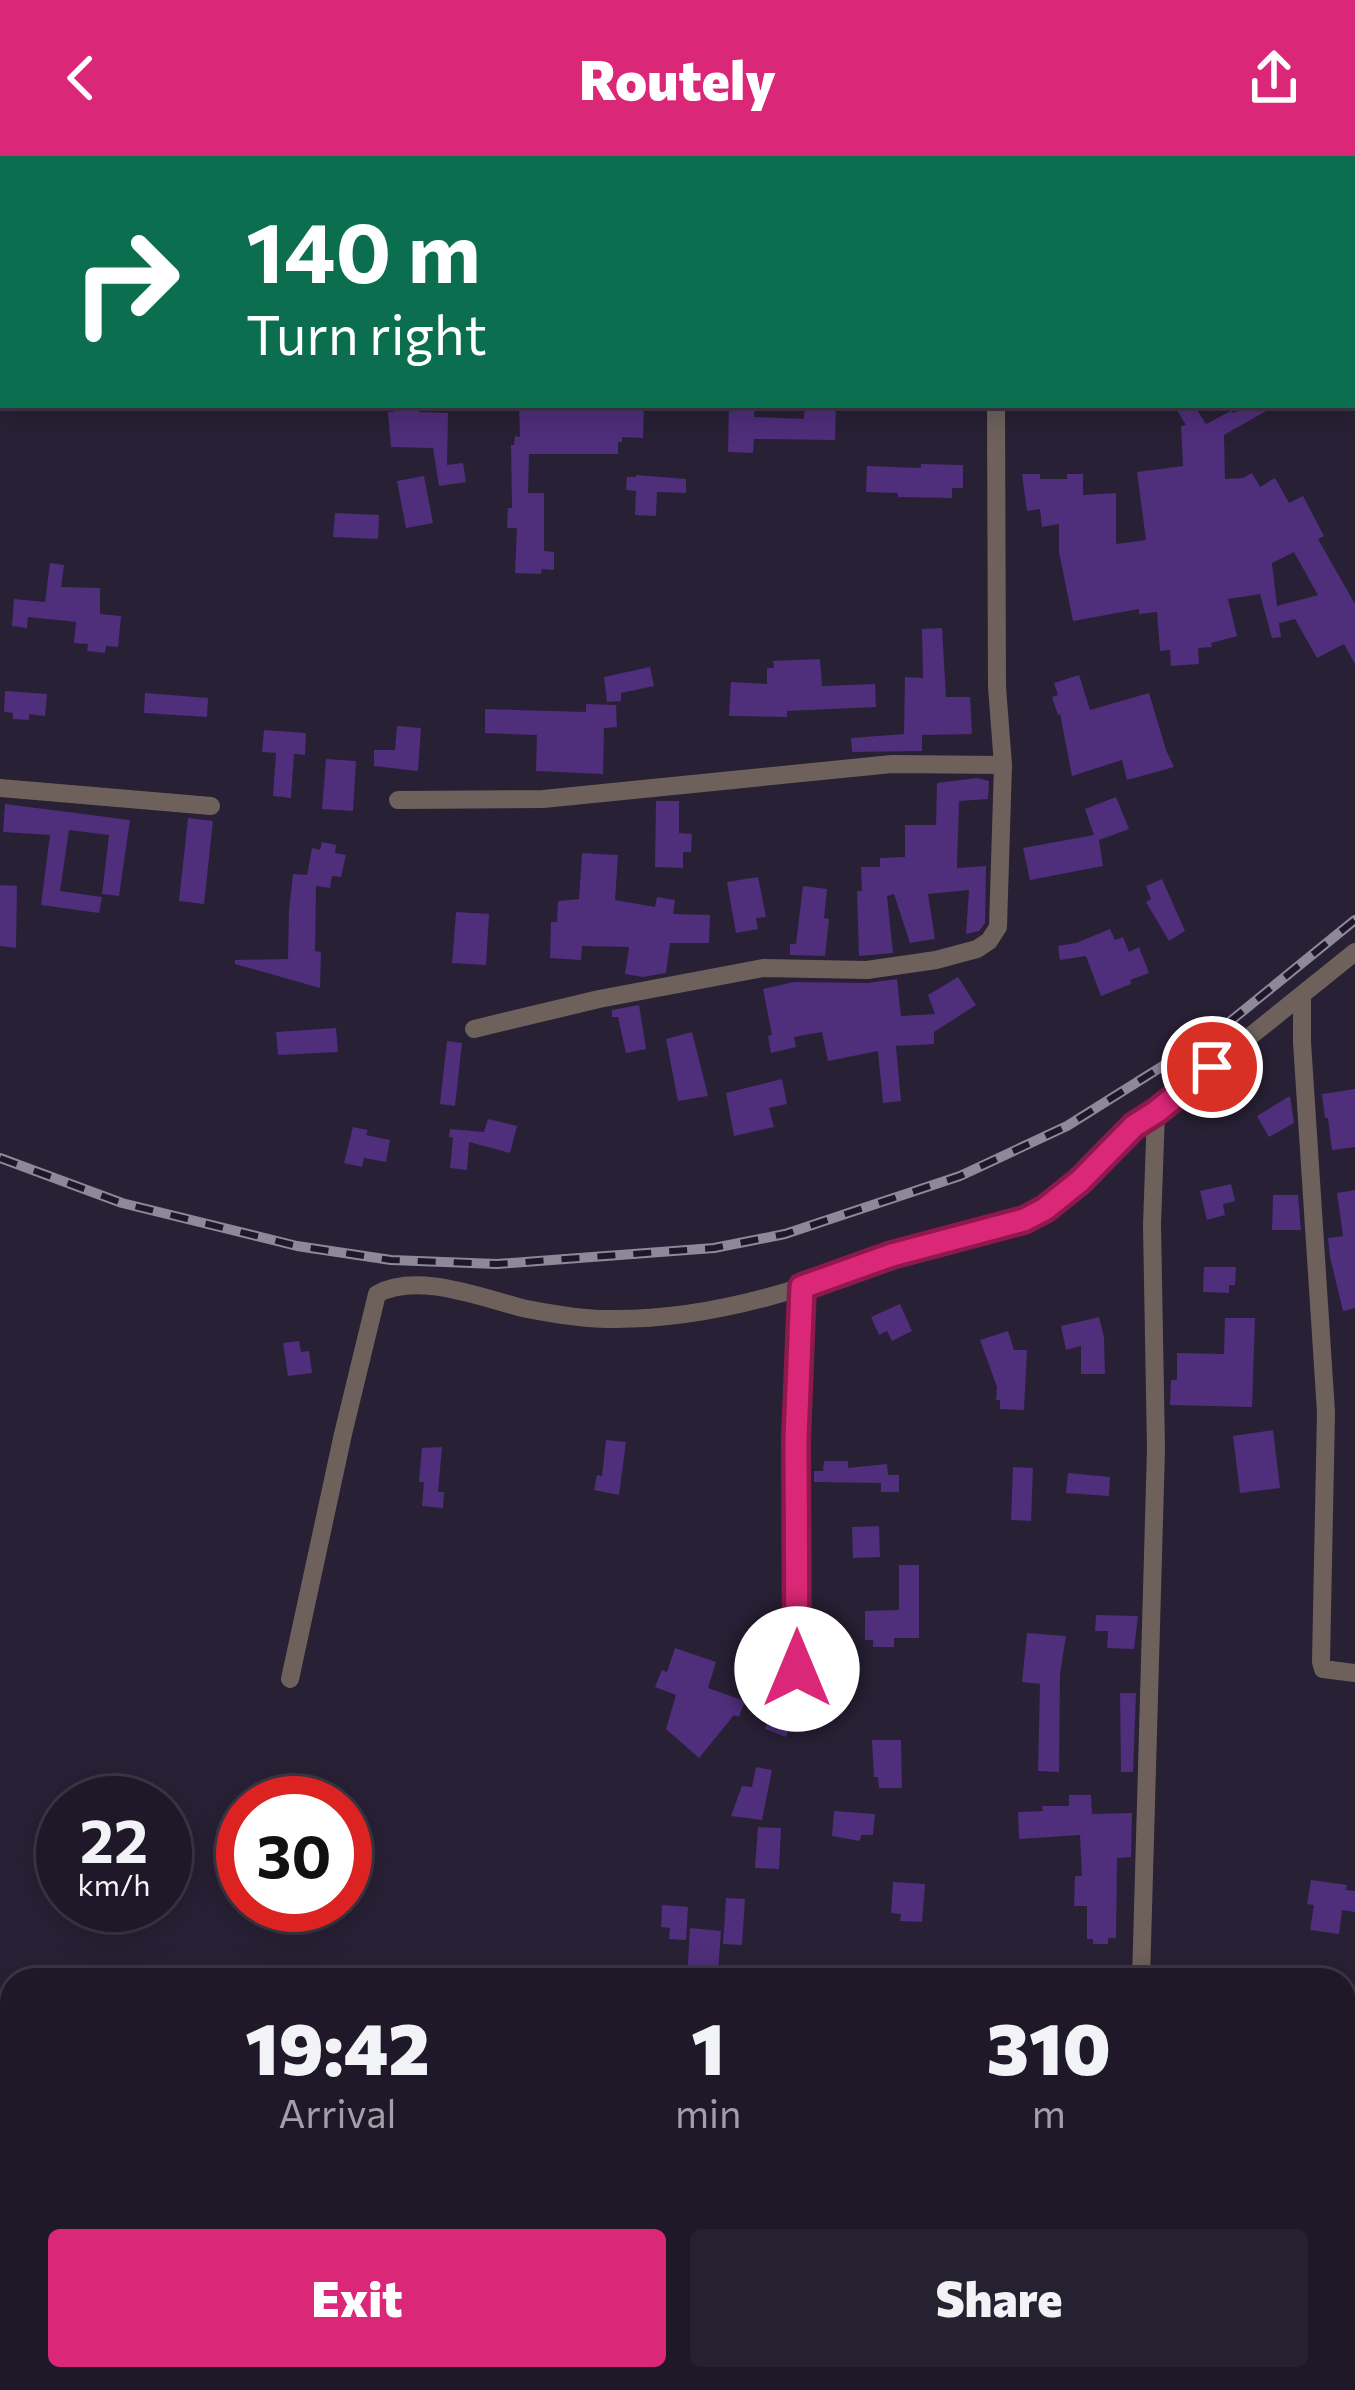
<!DOCTYPE html>
<style>
:root{--surface:#1e1828;--page:#262130;--text:#f1f3f6;--muted:#a1a0a8;--line:#3c3745;--accent:#db2777}
body{margin:0;font-family:Commissioner,sans-serif;background:var(--page);color:var(--text);height:100vh;display:flex;flex-direction:column;font-size:45px;white-space:nowrap}
*{box-sizing:border-box;margin:0}
p{font-size:39px;color:var(--muted)}
.icon{flex:none;width:66px;height:66px;fill:none;stroke:currentColor;stroke-width:2;stroke-linecap:round;stroke-linejoin:round}
.map{position:relative;flex:1;overflow:hidden}
.details{position:absolute;left:0px;top:1812px;width:1356px;height:423px;display:flex;flex-direction:column;background:var(--surface);border-radius:36px 36px 0 0;box-shadow:0 6px 30px #0003,0 0 0 3px var(--line)}
.details>*{flex:none}
.top-card{position:absolute;left:0px;top:0px;width:1356px;height:252px;box-shadow:0 6px 30px #0003,0 0 0 3px var(--line);background:#0b6e4f;color:#fff;overflow:hidden}
.speed{position:absolute;left:36px;top:1620px;display:flex;gap:24px;font-size:60px;font-weight:700;text-align:center}
.speed>*{display:grid;place-content:center;width:156px;height:156px;border-radius:50%;background:var(--surface);box-shadow:0 6px 30px #0003,0 0 0 3px var(--line);line-height:1}
.speed small{font-size:30px;font-weight:400}
.speed .limit{border:18px solid #d22;background:#fff;color:#111}
.pin{position:absolute;display:grid;place-items:center;width:102px;height:102px;color:#fff;margin:-51px;border:6px solid #fff;border-radius:50%;box-shadow:0 3px 12px #0007}
.me{position:absolute;width:132px;margin:-66px;rotate:0deg;stroke-linejoin:round;filter:drop-shadow(0 0 9px #0008)}
.turn{display:flex;align-items:center;gap:42px;height:252px;padding:0 48px;font-size:54px}
.turn .icon{width:156px;height:156px;stroke-width:2.5}
.turn b{display:block;font-size:84px;line-height:102px}
.eta{display:flex;justify-content:space-evenly;align-items:center;height:204px;text-align:center}
.eta b{font-size:72px;font-weight:800;line-height:84px}
.button{display:flex;gap:24px;margin-top:auto;padding:24px 48px}
.button a{flex:1;height:138px;border-radius:12px;background:var(--accent);color:#fff;font-size:48px;font-weight:800;line-height:138px;text-align:center}
.button a+a{background:var(--page);color:var(--text)}
header{display:flex;justify-content:space-between;align-items:center;height:156px;padding:0 48px;background:var(--accent);color:#fff;font-size:54px;font-weight:800}
.map>svg:first-child{display:block}
</style>
<header><svg class="icon" aria-label="back" viewBox="0 0 24 24"><path d="M15 5l-7 7 7 7"/></svg>Routely<svg class="icon" aria-label="share" viewBox="0 0 24 24"><path d="M12 15V3M7 8l5-5 5 5M5 13v7h14v-7"/></svg></header>
<div class="map">
<svg width="1355" height="2234" viewBox="0 0 1355 2234">
<rect width="100%" height="100%" fill="#282035"/>
<path fill="#4f2e7b" fill-rule="evenodd" d="M 393,249 L 419,249 L 419,256 L 448,257 L 447,309 L 463,307 L 466,326 L 439,330 L 433,292 L 391,291 L 388,256 L 393,256 Z
M 519,249 L 644,249 L 643,282 L 622,281 L 622,286 L 618,286 L 618,298 L 529,298 L 528,337 L 544,337 L 544,395 L 554,396 L 554,414 L 542,413 L 541,418 L 515,417 L 517,372 L 507,372 L 508,352 L 512,352 L 511,289 L 514,289 L 515,280 L 520,281 Z
M 729,249 L 755,249 L 754,261 L 804,263 L 805,249 L 836,249 L 835,284 L 754,283 L 753,297 L 728,296 Z
M 1174,249 L 1194,249 L 1206,268 L 1231,255 L 1233,257 L 1256,249 L 1277,249 L 1224,279 L 1225,323 L 1243,322 L 1252,317 L 1260,331 L 1275,322 L 1289,347 L 1303,340 L 1324,380 L 1318,383 L 1355,448 L 1355,508 L 1344,488 L 1317,502 L 1295,463 L 1279,467 L 1281,481 L 1272,482 L 1260,438 L 1228,443 L 1237,480 L 1211,487 L 1212,491 L 1198,492 L 1199,508 L 1171,510 L 1170,494 L 1160,495 L 1157,456 L 1139,458 L 1139,453 L 1073,465 L 1059,396 L 1059,368 L 1042,371 L 1040,353 L 1027,355 L 1022,318 L 1040,318 L 1040,323 L 1067,323 L 1067,318 L 1083,318 L 1083,339 L 1116,337 L 1116,388 L 1146,384 L 1137,316 L 1183,310 L 1181,270 L 1186,269 ZM 1294,396 L 1318,439 L 1277,450 L 1272,407 Z
M 921,308 L 963,309 L 963,332 L 952,332 L 952,342 L 898,341 L 898,337 L 866,336 L 867,310 L 921,312 Z
M 636,319 L 686,323 L 686,337 L 657,336 L 656,360 L 635,359 L 636,335 L 626,334 L 627,321 L 636,321 Z
M 424,320 L 433,367 L 406,372 L 397,325 Z
M 335,357 L 379,359 L 378,383 L 333,381 Z
M 50,407 L 64,409 L 61,431 L 100,432 L 100,458 L 121,460 L 118,491 L 106,490 L 105,497 L 87,495 L 88,488 L 74,487 L 76,466 L 28,461 L 27,472 L 12,470 L 14,443 L 45,446 Z
M 942,472 L 946,541 L 970,541 L 972,578 L 922,579 L 922,595 L 852,596 L 851,582 L 904,578 L 905,521 L 923,522 L 922,473 Z
M 820,503 L 822,530 L 875,528 L 876,551 L 787,555 L 787,561 L 729,560 L 731,526 L 767,528 L 767,512 L 774,512 L 773,505 Z
M 650,511 L 654,530 L 621,537 L 621,545 L 607,546 L 604,521 Z
M 1079,519 L 1090,554 L 1149,537 L 1166,594 L 1174,611 L 1127,624 L 1122,604 L 1072,620 L 1060,558 L 1058,559 L 1052,541 L 1058,539 L 1054,527 Z
M 5,535 L 47,538 L 45,560 L 29,558 L 29,564 L 13,563 L 13,557 L 4,556 Z
M 145,537 L 208,542 L 207,561 L 144,557 Z
M 586,548 L 616,549 L 617,571 L 604,572 L 603,618 L 536,615 L 537,579 L 485,577 L 485,553 L 586,556 Z
M 397,570 L 421,572 L 418,615 L 374,610 L 374,594 L 395,594 Z
M 264,574 L 306,577 L 305,599 L 294,598 L 291,642 L 273,640 L 276,597 L 262,596 Z
M 326,603 L 356,605 L 353,655 L 322,653 Z
M 977,622 L 989,625 L 988,643 L 959,645 L 957,712 L 986,710 L 985,767 L 979,775 L 966,778 L 969,734 L 928,738 L 935,783 L 910,787 L 894,738 L 887,740 L 893,797 L 859,800 L 857,735 L 862,735 L 861,711 L 880,711 L 880,702 L 905,701 L 905,669 L 936,669 L 937,627 Z
M 1116,641 L 1129,673 L 1099,684 L 1103,710 L 1030,724 L 1023,692 L 1094,679 L 1085,653 Z
M 656,645 L 679,645 L 679,677 L 692,678 L 691,696 L 683,696 L 683,712 L 655,711 Z
M 5,648 L 130,664 L 119,740 L 102,738 L 109,679 L 69,674 L 60,735 L 102,741 L 99,757 L 41,749 L 50,679 L 3,676 Z
M 188,662 L 213,665 L 204,748 L 179,745 Z
M 322,686 L 336,689 L 335,697 L 346,699 L 341,721 L 332,720 L 330,732 L 316,730 L 315,795 L 321,796 L 320,832 L 235,808 L 235,804 L 288,803 L 289,754 L 293,718 L 307,719 L 312,692 L 320,694 Z
M 582,697 L 618,699 L 615,744 L 655,751 L 657,741 L 675,744 L 673,758 L 710,759 L 709,787 L 670,787 L 666,817 L 643,821 L 625,818 L 629,791 L 582,790 L 581,804 L 550,802 L 551,766 L 557,766 L 558,745 L 579,743 Z
M 758,721 L 766,761 L 756,762 L 758,773 L 736,777 L 727,726 Z
M 1162,723 L 1185,775 L 1169,785 L 1146,746 L 1151,743 L 1146,730 Z
M 0,729 L 17,730 L 16,792 L 0,790 Z
M 803,730 L 827,733 L 824,762 L 829,763 L 825,800 L 790,799 L 790,788 L 796,788 Z
M 456,756 L 489,758 L 486,809 L 452,807 Z
M 1110,773 L 1115,784 L 1123,781 L 1129,796 L 1139,791 L 1149,817 L 1130,824 L 1131,828 L 1101,840 L 1086,800 L 1060,804 L 1058,790 L 1076,787 Z
M 958,821 L 976,849 L 934,876 L 934,888 L 896,890 L 901,945 L 883,947 L 878,895 L 828,905 L 822,876 L 794,881 L 796,891 L 771,897 L 768,880 L 772,879 L 763,833 L 794,826 L 867,827 L 897,823 L 901,860 L 935,858 L 928,839 Z
M 639,849 L 646,893 L 626,897 L 618,861 L 612,861 L 612,854 Z
M 336,872 L 338,896 L 278,899 L 276,876 Z
M 692,876 L 708,940 L 678,945 L 666,883 Z
M 447,885 L 462,887 L 455,950 L 440,948 Z
M 782,923 L 787,948 L 769,952 L 774,971 L 734,980 L 726,937 Z
M 1355,933 L 1355,991 L 1332,994 L 1328,962 L 1325,962 L 1322,938 Z
M 1290,940 L 1294,967 L 1269,981 L 1257,960 Z
M 488,963 L 517,970 L 510,997 L 469,986 L 467,1014 L 450,1012 L 453,982 L 449,981 L 450,973 L 484,976 Z
M 353,971 L 368,974 L 366,979 L 390,984 L 386,1006 L 364,1002 L 362,1011 L 344,1007 Z
M 1231,1028 L 1235,1045 L 1223,1048 L 1225,1059 L 1207,1064 L 1200,1035 Z
M 1355,1034 L 1355,1152 L 1343,1155 L 1330,1101 L 1328,1082 L 1343,1080 L 1337,1037 Z
M 1273,1039 L 1298,1039 L 1301,1074 L 1272,1074 Z
M 1204,1111 L 1236,1111 L 1235,1129 L 1229,1129 L 1229,1137 L 1203,1136 Z
M 900,1148 L 912,1175 L 892,1185 L 887,1175 L 879,1179 L 871,1161 Z
M 1099,1161 L 1104,1181 L 1105,1218 L 1081,1218 L 1081,1190 L 1066,1194 L 1061,1170 Z
M 1225,1162 L 1255,1162 L 1252,1251 L 1170,1249 L 1171,1224 L 1177,1224 L 1177,1197 L 1224,1198 Z
M 1008,1175 L 1014,1194 L 1027,1194 L 1024,1254 L 1000,1253 L 1000,1244 L 996,1244 L 997,1231 L 980,1184 Z
M 299,1185 L 301,1196 L 309,1195 L 312,1217 L 288,1220 L 283,1187 Z
M 1273,1274 L 1280,1332 L 1240,1337 L 1233,1280 Z
M 606,1284 L 626,1286 L 619,1339 L 594,1334 L 597,1319 L 602,1320 Z
M 442,1291 L 438,1336 L 444,1336 L 443,1352 L 422,1350 L 424,1326 L 419,1326 L 422,1292 Z
M 824,1305 L 848,1305 L 848,1312 L 887,1308 L 888,1319 L 899,1319 L 899,1336 L 881,1336 L 881,1327 L 814,1326 L 814,1315 L 823,1315 Z
M 1013,1311 L 1033,1312 L 1031,1365 L 1011,1364 Z
M 1068,1317 L 1110,1321 L 1109,1340 L 1066,1337 Z
M 879,1370 L 880,1401 L 853,1402 L 852,1371 Z
M 899,1409 L 919,1409 L 919,1482 L 894,1482 L 894,1491 L 873,1491 L 873,1484 L 865,1484 L 865,1455 L 899,1454 Z
M 1096,1459 L 1138,1460 L 1134,1493 L 1107,1492 L 1108,1475 L 1095,1475 Z
M 1027,1477 L 1066,1480 L 1060,1518 L 1059,1616 L 1038,1615 L 1040,1528 L 1022,1526 Z
M 675,1492 L 716,1506 L 708,1532 L 745,1545 L 739,1561 L 734,1559 L 699,1602 L 666,1573 L 676,1539 L 655,1531 L 662,1514 L 667,1516 Z
M 783,1520 L 806,1530 L 786,1581 L 765,1573 L 776,1545 L 772,1544 Z
M 1120,1537 L 1136,1537 L 1133,1616 L 1121,1616 Z
M 872,1584 L 901,1584 L 902,1632 L 879,1632 L 878,1621 L 874,1621 Z
M 756,1611 L 772,1614 L 762,1664 L 731,1660 L 742,1630 L 752,1631 Z
M 1069,1639 L 1091,1639 L 1092,1658 L 1132,1657 L 1131,1701 L 1117,1702 L 1116,1782 L 1108,1782 L 1108,1788 L 1093,1788 L 1093,1783 L 1087,1783 L 1087,1750 L 1074,1750 L 1075,1720 L 1082,1720 L 1080,1679 L 1019,1683 L 1018,1656 L 1043,1655 L 1042,1650 L 1069,1650 Z
M 834,1655 L 875,1658 L 873,1679 L 861,1679 L 860,1685 L 832,1680 Z
M 758,1671 L 781,1672 L 779,1713 L 755,1712 Z
M 1311,1724 L 1347,1729 L 1346,1734 L 1355,1735 L 1355,1756 L 1342,1754 L 1339,1778 L 1310,1774 L 1314,1749 L 1307,1748 Z
M 893,1726 L 925,1728 L 922,1766 L 900,1765 L 901,1758 L 891,1757 Z
M 726,1742 L 745,1743 L 742,1789 L 723,1788 Z
M 662,1749 L 688,1751 L 686,1784 L 669,1783 L 670,1772 L 661,1771 Z
M 690,1772 L 721,1775 L 718,1817 L 707,1817 L 707,1824 L 687,1824 Z"/>
<g fill="none" stroke-linecap="round" stroke-linejoin="round">
<path stroke="#6e615c" stroke-width="18" d="M 88,0 L 93,3
M 843,3 L 843,0
M 1353,186 L 1355,186
M 0,632 L 211,650
M 398,644 L 543,643 L 892,608 L 1003,609
M 1302,840 L 1302,886 L 1326,1256 L 1321,1506 L 1323,1513 L 1355,1517
M 474,873 L 599,843 L 763,812 L 867,814 L 936,804 L 977,793 L 989,785 L 998,771 L 1003,609 L 997,531 L 996,249
M 797,1513 L 796,1283 L 802,1131
M 290,1523 L 343,1278 L 377,1138 C 418,1115 484,1143 527,1153 C 553,1158 582,1163 608,1163 C 674,1164 743,1150 805,1130 C 834,1120 862,1108 891,1099 C 939,1085 995,1081 1039,1056 C 1084,1030 1112,983 1156,956 L 1355,796
M 1141,1824 L 1156,1293 L 1152,1069 L 1156,956
M 1344,2074 L 1355,2018
M 1344,2156 L 1355,2194"/>
<g stroke="#8f8899" stroke-width="10">
<path id="rail" d="M 0,1002 L 122,1047 L 297,1090 L 391,1104 L 497,1108 L 714,1092 L 785,1078 L 960,1020 L 1067,970 L 1217,876 L 1355,764"/>
</g>
<use href="#rail" stroke="#1e172b" stroke-width="6" stroke-dasharray="18" stroke-linecap="butt"/>
</g>
<g fill="none" stroke-linecap="round" stroke-linejoin="round">
<g stroke="#8e194d" stroke-width="30">
<path id="route" d="M 797,1513 L 796,1283 L 802,1131 L 892,1099 L 1024,1064 L 1045,1053 L 1080,1025 L 1134,970 L 1156,956 L 1212,911"/>
</g>
<use href="#route" stroke="#db2777" stroke-width="21"/>
</g>
</svg>
<div class="speed"><div>22<small>km/h</small></div><div class="limit">30</div></div>
<div class="pin" style="left:1212px;top:911px;background:#d93025"><svg class="icon" aria-label="arrive" viewBox="0 0 24 24"><path d="M6 21V4h12l-3 4 3 4H6"/></svg></div>
<svg class="me" style="left:797px;top:1513px" viewBox="-20 -20 40 40"><circle r="19" fill="#fff"/><path d="M0-13L10 11 0 6-10 11z" fill="#db2777"/></svg>
<div class="top-card">
<div class="turn"><svg class="icon" aria-label="right" viewBox="0 0 24 24"><path d="M7 20v-9h11M14 6l5 5-5 5"/></svg><div><b>140 m</b>Turn right</div></div>
</div>
<section class="details">
<div class="eta">
<div><b>19:42</b><p>Arrival</p></div>
<div><b>1</b><p>min</p></div>
<div><b>310</b><p>m</p></div>
</div>
<div class="button"><a>Exit</a><a>Share</a></div>
</section>
</div>
